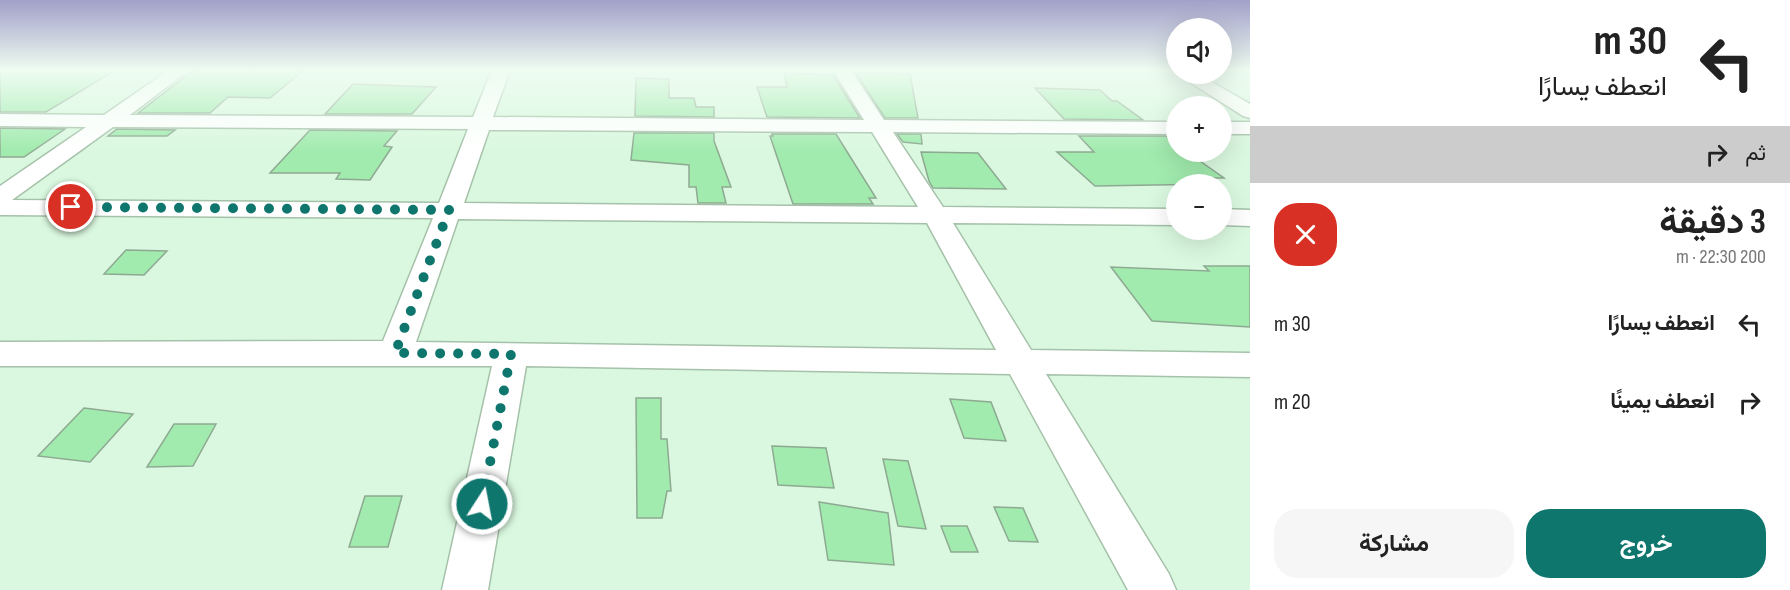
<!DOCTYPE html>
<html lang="ar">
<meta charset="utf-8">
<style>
:root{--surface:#fff;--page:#f6f6f6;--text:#222;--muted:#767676;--accent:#0f766e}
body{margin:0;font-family:"Sofia Sans Condensed",Vazirmatn,sans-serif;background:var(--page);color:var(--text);direction:rtl;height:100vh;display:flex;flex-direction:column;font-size:22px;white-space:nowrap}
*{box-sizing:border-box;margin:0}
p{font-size:20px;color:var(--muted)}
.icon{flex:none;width:33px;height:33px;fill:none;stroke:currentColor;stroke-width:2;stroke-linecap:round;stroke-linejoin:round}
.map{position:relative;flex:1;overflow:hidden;direction:ltr}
.side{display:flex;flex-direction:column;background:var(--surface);width:540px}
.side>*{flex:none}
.hud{background:#fff;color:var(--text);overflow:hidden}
.tools{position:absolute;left:1166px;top:18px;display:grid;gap:12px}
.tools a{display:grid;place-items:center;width:66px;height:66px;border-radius:50%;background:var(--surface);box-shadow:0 6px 24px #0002;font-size:30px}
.pin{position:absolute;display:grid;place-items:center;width:51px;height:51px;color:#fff;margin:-26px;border:3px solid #fff;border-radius:50%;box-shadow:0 2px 6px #0007}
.me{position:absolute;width:66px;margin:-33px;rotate:11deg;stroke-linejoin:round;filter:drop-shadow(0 0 4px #0008)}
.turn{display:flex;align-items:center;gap:21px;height:126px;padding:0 24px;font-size:27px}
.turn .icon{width:78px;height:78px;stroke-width:2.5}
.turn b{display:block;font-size:42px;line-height:51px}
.then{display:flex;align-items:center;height:57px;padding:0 24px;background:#0003;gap:12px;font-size:22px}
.round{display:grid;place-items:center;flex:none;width:63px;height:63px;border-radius:24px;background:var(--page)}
.headline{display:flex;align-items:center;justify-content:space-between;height:102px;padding:0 24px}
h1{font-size:36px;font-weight:700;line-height:45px}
.button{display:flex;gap:12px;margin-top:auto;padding:12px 24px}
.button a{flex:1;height:69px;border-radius:24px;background:var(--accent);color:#fff;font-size:24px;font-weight:700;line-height:69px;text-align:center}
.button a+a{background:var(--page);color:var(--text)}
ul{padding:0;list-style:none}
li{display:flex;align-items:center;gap:18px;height:78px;padding:0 24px}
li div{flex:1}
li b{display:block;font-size:22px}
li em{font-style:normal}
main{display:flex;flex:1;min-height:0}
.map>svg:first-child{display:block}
</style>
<main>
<section class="side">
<div class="hud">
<div class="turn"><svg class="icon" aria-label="left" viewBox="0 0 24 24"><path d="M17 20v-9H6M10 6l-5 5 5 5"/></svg><div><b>30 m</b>انعطف يسارًا</div></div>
<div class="then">ثم<svg class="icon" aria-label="right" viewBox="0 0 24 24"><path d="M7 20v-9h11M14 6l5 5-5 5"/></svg></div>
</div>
<div class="headline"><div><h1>3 دقيقة</h1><p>200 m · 22:30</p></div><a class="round" style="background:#d93025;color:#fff"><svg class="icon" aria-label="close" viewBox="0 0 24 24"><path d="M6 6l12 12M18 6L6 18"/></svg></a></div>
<ul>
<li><svg class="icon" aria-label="left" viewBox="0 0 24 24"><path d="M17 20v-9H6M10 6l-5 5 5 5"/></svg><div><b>انعطف يسارًا</b></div><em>30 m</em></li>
<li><svg class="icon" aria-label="right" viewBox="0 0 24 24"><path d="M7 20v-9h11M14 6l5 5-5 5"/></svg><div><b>انعطف يمينًا</b></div><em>20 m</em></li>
</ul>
<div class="button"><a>خروج</a><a>مشاركة</a></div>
</section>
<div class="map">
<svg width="1250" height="590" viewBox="0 0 1250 590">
<rect width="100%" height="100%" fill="#daf8df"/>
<path fill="#a1ebae" stroke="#8ea992" stroke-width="1.5" d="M 0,70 L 116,70 L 46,112 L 0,112 Z
M 194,70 L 304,70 L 270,98 L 228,97 L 210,113 L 138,113 Z
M 855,72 L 910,74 L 918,118 L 885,118 Z
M 784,73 L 833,75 L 860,118 L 767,117 L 757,87 L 787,87 Z
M 636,78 L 669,79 L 669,98 L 694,98 L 696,107 L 714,107 L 714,117 L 635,116 Z
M 353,84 L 404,86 L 436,87 L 412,114 L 325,114 Z
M 1035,88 L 1100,90 L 1112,101 L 1117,101 L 1143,120 L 1064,119 Z
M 0,128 L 65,129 L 24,157 L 0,157 Z
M 117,129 L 175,130 L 167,136 L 108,136 Z
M 310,130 L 397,131 L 384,146 L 392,147 L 370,180 L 336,179 L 340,173 L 270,173 Z
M 634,133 L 714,133 L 714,141 L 731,187 L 722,187 L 726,203 L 698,203 L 696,187 L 689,187 L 689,165 L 631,160 Z
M 772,134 L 836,134 L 876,198 L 869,198 L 873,204 L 793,204 L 770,136 L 773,136 Z
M 897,134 L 921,134 L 922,144 L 903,142 Z
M 1079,136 L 1166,136 L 1176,144 L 1176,152 L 1187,152 L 1224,178 L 1205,178 L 1213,184 L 1095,186 L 1057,152 L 1094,152 Z
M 921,152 L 978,153 L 1006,189 L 933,188 L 929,181 Z
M 126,250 L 167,251 L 144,275 L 104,274 Z
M 1204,266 L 1250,266 L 1250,327 L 1152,321 L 1111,267 L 1209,271 Z
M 636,398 L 661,398 L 661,439 L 667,439 L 671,491 L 667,491 L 662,518 L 637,518 Z
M 950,399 L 991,402 L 1006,441 L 964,438 Z
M 84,408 L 133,414 L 90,462 L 38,456 Z
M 174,424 L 216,424 L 193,466 L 147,467 Z
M 772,446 L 826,448 L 834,488 L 778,485 Z
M 883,459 L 908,461 L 926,529 L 898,526 Z
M 365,496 L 402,496 L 388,547 L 349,547 Z
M 819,502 L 888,513 L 894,565 L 828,560 Z
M 994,507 L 1023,508 L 1038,542 L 1009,541 Z
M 941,526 L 967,526 L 978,552 L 951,552 Z"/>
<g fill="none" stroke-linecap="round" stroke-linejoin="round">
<g stroke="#a5c1a9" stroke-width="3">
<path id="minor" d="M 169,70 L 189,70 L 130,115 L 473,117 L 492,70 L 510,70 L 493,117 L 864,120 L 833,70 L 851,70 L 884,120 L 1176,122 L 1176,134 L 893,132 L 943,207 L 1176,209 L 1176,225 L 953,223 L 1031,350 L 1250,353 L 1250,377 L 1046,374 L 1169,574 L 1176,590 L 1128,590 L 1010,374 L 526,366 L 488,590 L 442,590 L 492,366 L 0,366 L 0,342 L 383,341 L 433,218 L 0,215 L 0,186 L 86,127 L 0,126 L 0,114 L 104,115 ZM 113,127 L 468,129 L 439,203 L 12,200 ZM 489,130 L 872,132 L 918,207 L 464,203 ZM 458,219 L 927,223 L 996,350 L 416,342 Z
M 1177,74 L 1198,74 L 1250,104 L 1250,118 L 1243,116 Z
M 1221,122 L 1250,122 L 1250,134 L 1221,134 Z
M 1221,209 L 1250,210 L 1250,226 L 1221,225 Z"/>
</g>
<use href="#minor" fill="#fff" fill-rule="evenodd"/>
</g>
<linearGradient id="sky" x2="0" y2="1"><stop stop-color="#a2a0c9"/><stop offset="0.46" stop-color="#eefcf1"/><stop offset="1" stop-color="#eefcf1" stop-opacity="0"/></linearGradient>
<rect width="1250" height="152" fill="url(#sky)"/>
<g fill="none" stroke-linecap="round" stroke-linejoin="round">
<path stroke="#0f766e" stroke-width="10" stroke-dasharray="0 18" d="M 71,207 L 449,210 L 395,353 L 511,354 L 482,504"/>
</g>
</svg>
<div class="tools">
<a><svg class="icon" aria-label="sound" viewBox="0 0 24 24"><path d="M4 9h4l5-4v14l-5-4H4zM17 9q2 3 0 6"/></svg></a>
<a>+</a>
<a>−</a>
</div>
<div class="pin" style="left:71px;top:207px;background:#d93025"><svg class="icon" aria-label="arrive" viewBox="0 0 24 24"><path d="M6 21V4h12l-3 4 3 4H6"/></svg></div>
<svg class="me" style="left:482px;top:504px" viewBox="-20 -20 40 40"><circle r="17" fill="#0f766e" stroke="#fff" stroke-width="3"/><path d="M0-11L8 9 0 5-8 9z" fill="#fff"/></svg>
</div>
</main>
